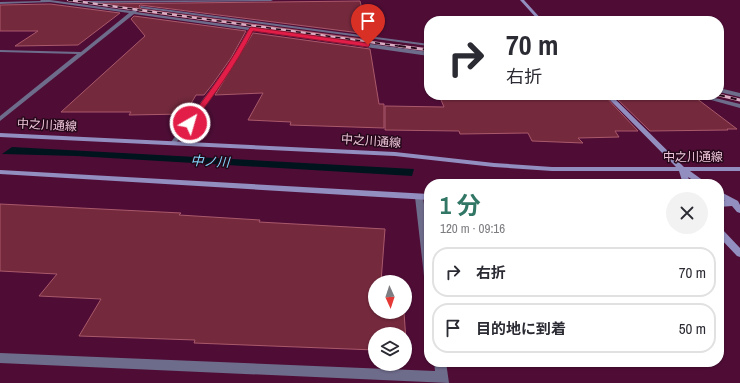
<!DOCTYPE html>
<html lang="ja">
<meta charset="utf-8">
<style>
:root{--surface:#fff;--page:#f2f2f3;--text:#2b2b33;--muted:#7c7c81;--line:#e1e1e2;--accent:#327766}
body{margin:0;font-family:"Archivo Narrow","Noto Sans JP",sans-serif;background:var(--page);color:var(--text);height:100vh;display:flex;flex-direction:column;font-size:15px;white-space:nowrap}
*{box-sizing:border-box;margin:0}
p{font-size:13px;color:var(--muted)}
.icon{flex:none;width:22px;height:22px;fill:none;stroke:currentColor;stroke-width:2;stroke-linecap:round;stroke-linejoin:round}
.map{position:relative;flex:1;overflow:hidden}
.details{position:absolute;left:424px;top:179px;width:300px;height:188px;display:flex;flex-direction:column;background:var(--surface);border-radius:16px;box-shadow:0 1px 3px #0004}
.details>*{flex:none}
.hud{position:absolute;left:424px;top:16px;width:300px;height:84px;border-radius:16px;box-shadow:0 1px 3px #0004;background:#fff;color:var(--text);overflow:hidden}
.needle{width:26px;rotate:177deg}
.controls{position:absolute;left:368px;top:275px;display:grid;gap:8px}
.controls a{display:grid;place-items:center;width:44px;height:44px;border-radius:50%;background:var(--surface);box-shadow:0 1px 3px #0004;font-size:20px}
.pin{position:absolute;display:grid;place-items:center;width:34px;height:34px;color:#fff;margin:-41px -17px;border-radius:50% 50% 50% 0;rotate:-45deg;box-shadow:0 0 4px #0007}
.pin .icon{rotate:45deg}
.me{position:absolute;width:44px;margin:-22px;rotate:38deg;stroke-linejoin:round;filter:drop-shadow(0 0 3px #0008)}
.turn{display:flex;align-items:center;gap:14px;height:84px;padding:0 16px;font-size:18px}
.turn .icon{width:52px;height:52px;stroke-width:2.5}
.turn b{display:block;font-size:28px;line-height:34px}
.round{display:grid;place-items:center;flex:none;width:42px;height:42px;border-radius:21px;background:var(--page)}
.summary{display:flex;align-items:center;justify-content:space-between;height:68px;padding:0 16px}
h1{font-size:24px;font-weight:700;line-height:30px;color:var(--accent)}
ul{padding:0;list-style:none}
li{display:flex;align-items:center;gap:12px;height:50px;margin:0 8px 6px;padding:0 8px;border:2px solid var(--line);border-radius:16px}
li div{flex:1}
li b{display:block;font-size:15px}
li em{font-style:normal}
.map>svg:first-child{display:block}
</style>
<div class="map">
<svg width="740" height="383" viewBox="0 0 740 383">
<rect width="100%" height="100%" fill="#4f0d36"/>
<path fill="#00141e" d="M 12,147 L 414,169 L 412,176 L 76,156 L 2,154 Z"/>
<path fill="#74293d" stroke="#aa596a" d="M 360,1 L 368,34 L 140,5 L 139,6 L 141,9 L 369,40 L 369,42 L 139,11 L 137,8 L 132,9 L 94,4 Z
M 50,4 L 120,13 L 78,45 L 15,46 L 38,31 L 0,31 L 0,5 Z
M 134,16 L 246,31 L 231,58 L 212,85 L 204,95 L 196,95 L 185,114 L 129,115 L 131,112 L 61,112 L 145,36 L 131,19 Z
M 253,33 L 370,49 L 379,104 L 384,104 L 384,128 L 290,125 L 291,122 L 248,120 L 263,93 L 215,95 Z
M 439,95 L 604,95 L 638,131 L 615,131 L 619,137 L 578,138 L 583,143 L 532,141 L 528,133 L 460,134 L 459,131 L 385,130 L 385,106 L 444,107 Z
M 613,95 L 692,95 L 737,129 L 727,129 L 728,130 L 650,131 Z
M 0,204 L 181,213 L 179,215 L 260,220 L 259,222 L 385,229 L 381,282 L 375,282 L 375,312 L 404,312 L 406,341 L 405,342 L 405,334 L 375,334 L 375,350 L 194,343 L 195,340 L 79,336 L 101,299 L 39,296 L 57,274 L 0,271 Z"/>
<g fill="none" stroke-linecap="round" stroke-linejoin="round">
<path fill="#6e6c8b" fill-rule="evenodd" d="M 40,0 L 50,0 L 132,11 L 136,9 L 138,10 L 136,12 L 429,52 L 429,56 L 252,31 C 231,71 205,108 176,143 L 174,144 L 171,142 L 213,86 L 232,59 L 248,30 L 134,14 L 0,121 L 0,116 L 77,54 L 0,52 L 0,50 L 81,52 L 129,13 L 50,2 L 0,4 L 0,2 L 41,1 Z
M 273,0 L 271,1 L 87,3 L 85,2 L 87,1 Z
M 140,6 L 429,44 L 429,46 L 141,8 Z
M 719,88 L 740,93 L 740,97 L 719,92 Z
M 693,95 L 703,95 L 740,104 L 740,108 Z
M 419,194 L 423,197 L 429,240 L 429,280 L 426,279 L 424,276 L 415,197 Z
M 0,353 L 435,371 L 434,362 L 446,362 L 449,383 L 0,363 Z"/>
<path fill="#928fc0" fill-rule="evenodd" d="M 520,0 L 524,0 L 543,21 L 539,21 Z
M 605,95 L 611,95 L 684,167 L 740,167 L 740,171 L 690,171 L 708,184 L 699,184 L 688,177 L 691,184 L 683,184 L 679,171 L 552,171 L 494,167 L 395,156 L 0,137 L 0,133 L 395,152 L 494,163 L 552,167 L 676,167 Z
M 0,170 L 429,194 L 429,200 L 0,174 Z
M 719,191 L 738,201 L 740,205 L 740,213 L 737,212 L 732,206 L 719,207 L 719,201 L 725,201 L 719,198 Z
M 719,228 L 722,229 L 740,248 L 740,257 L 737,256 L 719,237 Z"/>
<g stroke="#d9adc3" stroke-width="2.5">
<path id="rail-far1" d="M 68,0 L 406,47"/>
</g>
<g stroke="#d9adc3" stroke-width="3">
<path id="rail" d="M 399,46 L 429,50
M 719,95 L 740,100"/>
</g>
<use href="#rail-far1" stroke="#25091a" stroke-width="1.5" stroke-dasharray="5" stroke-linecap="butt"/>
<use href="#rail" stroke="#25091a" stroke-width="2" stroke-dasharray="6" stroke-linecap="butt"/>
</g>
<path fill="#e11d48" stroke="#92132f" d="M 251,27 L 368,43 L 370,45 L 368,47 L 253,31 C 236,65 215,94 192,124 L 187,124 L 187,121 C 210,92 231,62 249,29 Z"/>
<g text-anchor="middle" stroke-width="3" stroke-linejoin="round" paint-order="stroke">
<g font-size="12" fill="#eec5d9" stroke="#25091a">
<text transform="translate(47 125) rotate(3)" y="4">中之川通線</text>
<text transform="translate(371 141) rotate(4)" y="4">中之川通線</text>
<text x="693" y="161">中之川通線</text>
</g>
<g font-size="13" font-style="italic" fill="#82d7fc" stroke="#25091a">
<text transform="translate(210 161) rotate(3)" y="5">中ノ川</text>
</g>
</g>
</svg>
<div class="controls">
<a><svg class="needle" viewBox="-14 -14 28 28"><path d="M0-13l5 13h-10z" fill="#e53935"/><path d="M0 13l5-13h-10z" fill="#7c7c81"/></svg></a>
<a><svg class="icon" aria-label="layers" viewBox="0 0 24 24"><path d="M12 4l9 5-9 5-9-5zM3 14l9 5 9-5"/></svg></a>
</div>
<div class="pin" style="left:368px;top:45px;background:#d93025"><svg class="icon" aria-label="arrive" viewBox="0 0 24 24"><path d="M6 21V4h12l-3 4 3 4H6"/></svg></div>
<svg class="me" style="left:190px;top:123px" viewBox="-20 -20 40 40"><circle r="17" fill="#e11d48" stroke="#fff" stroke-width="3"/><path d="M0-11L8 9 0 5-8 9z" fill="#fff"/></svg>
<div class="hud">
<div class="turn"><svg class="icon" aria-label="right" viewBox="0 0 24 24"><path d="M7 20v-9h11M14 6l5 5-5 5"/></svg><div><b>70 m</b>右折</div></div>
</div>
<section class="details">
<div class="summary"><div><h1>1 分</h1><p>120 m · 09:16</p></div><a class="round"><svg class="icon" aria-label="close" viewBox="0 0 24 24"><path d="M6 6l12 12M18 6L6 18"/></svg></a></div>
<ul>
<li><svg class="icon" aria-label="right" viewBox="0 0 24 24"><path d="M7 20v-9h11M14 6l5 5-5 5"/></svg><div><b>右折</b></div><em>70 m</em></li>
<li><svg class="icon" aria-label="arrive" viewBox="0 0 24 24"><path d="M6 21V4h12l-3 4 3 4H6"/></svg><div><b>目的地に到着</b></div><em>50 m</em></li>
</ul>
</section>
</div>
